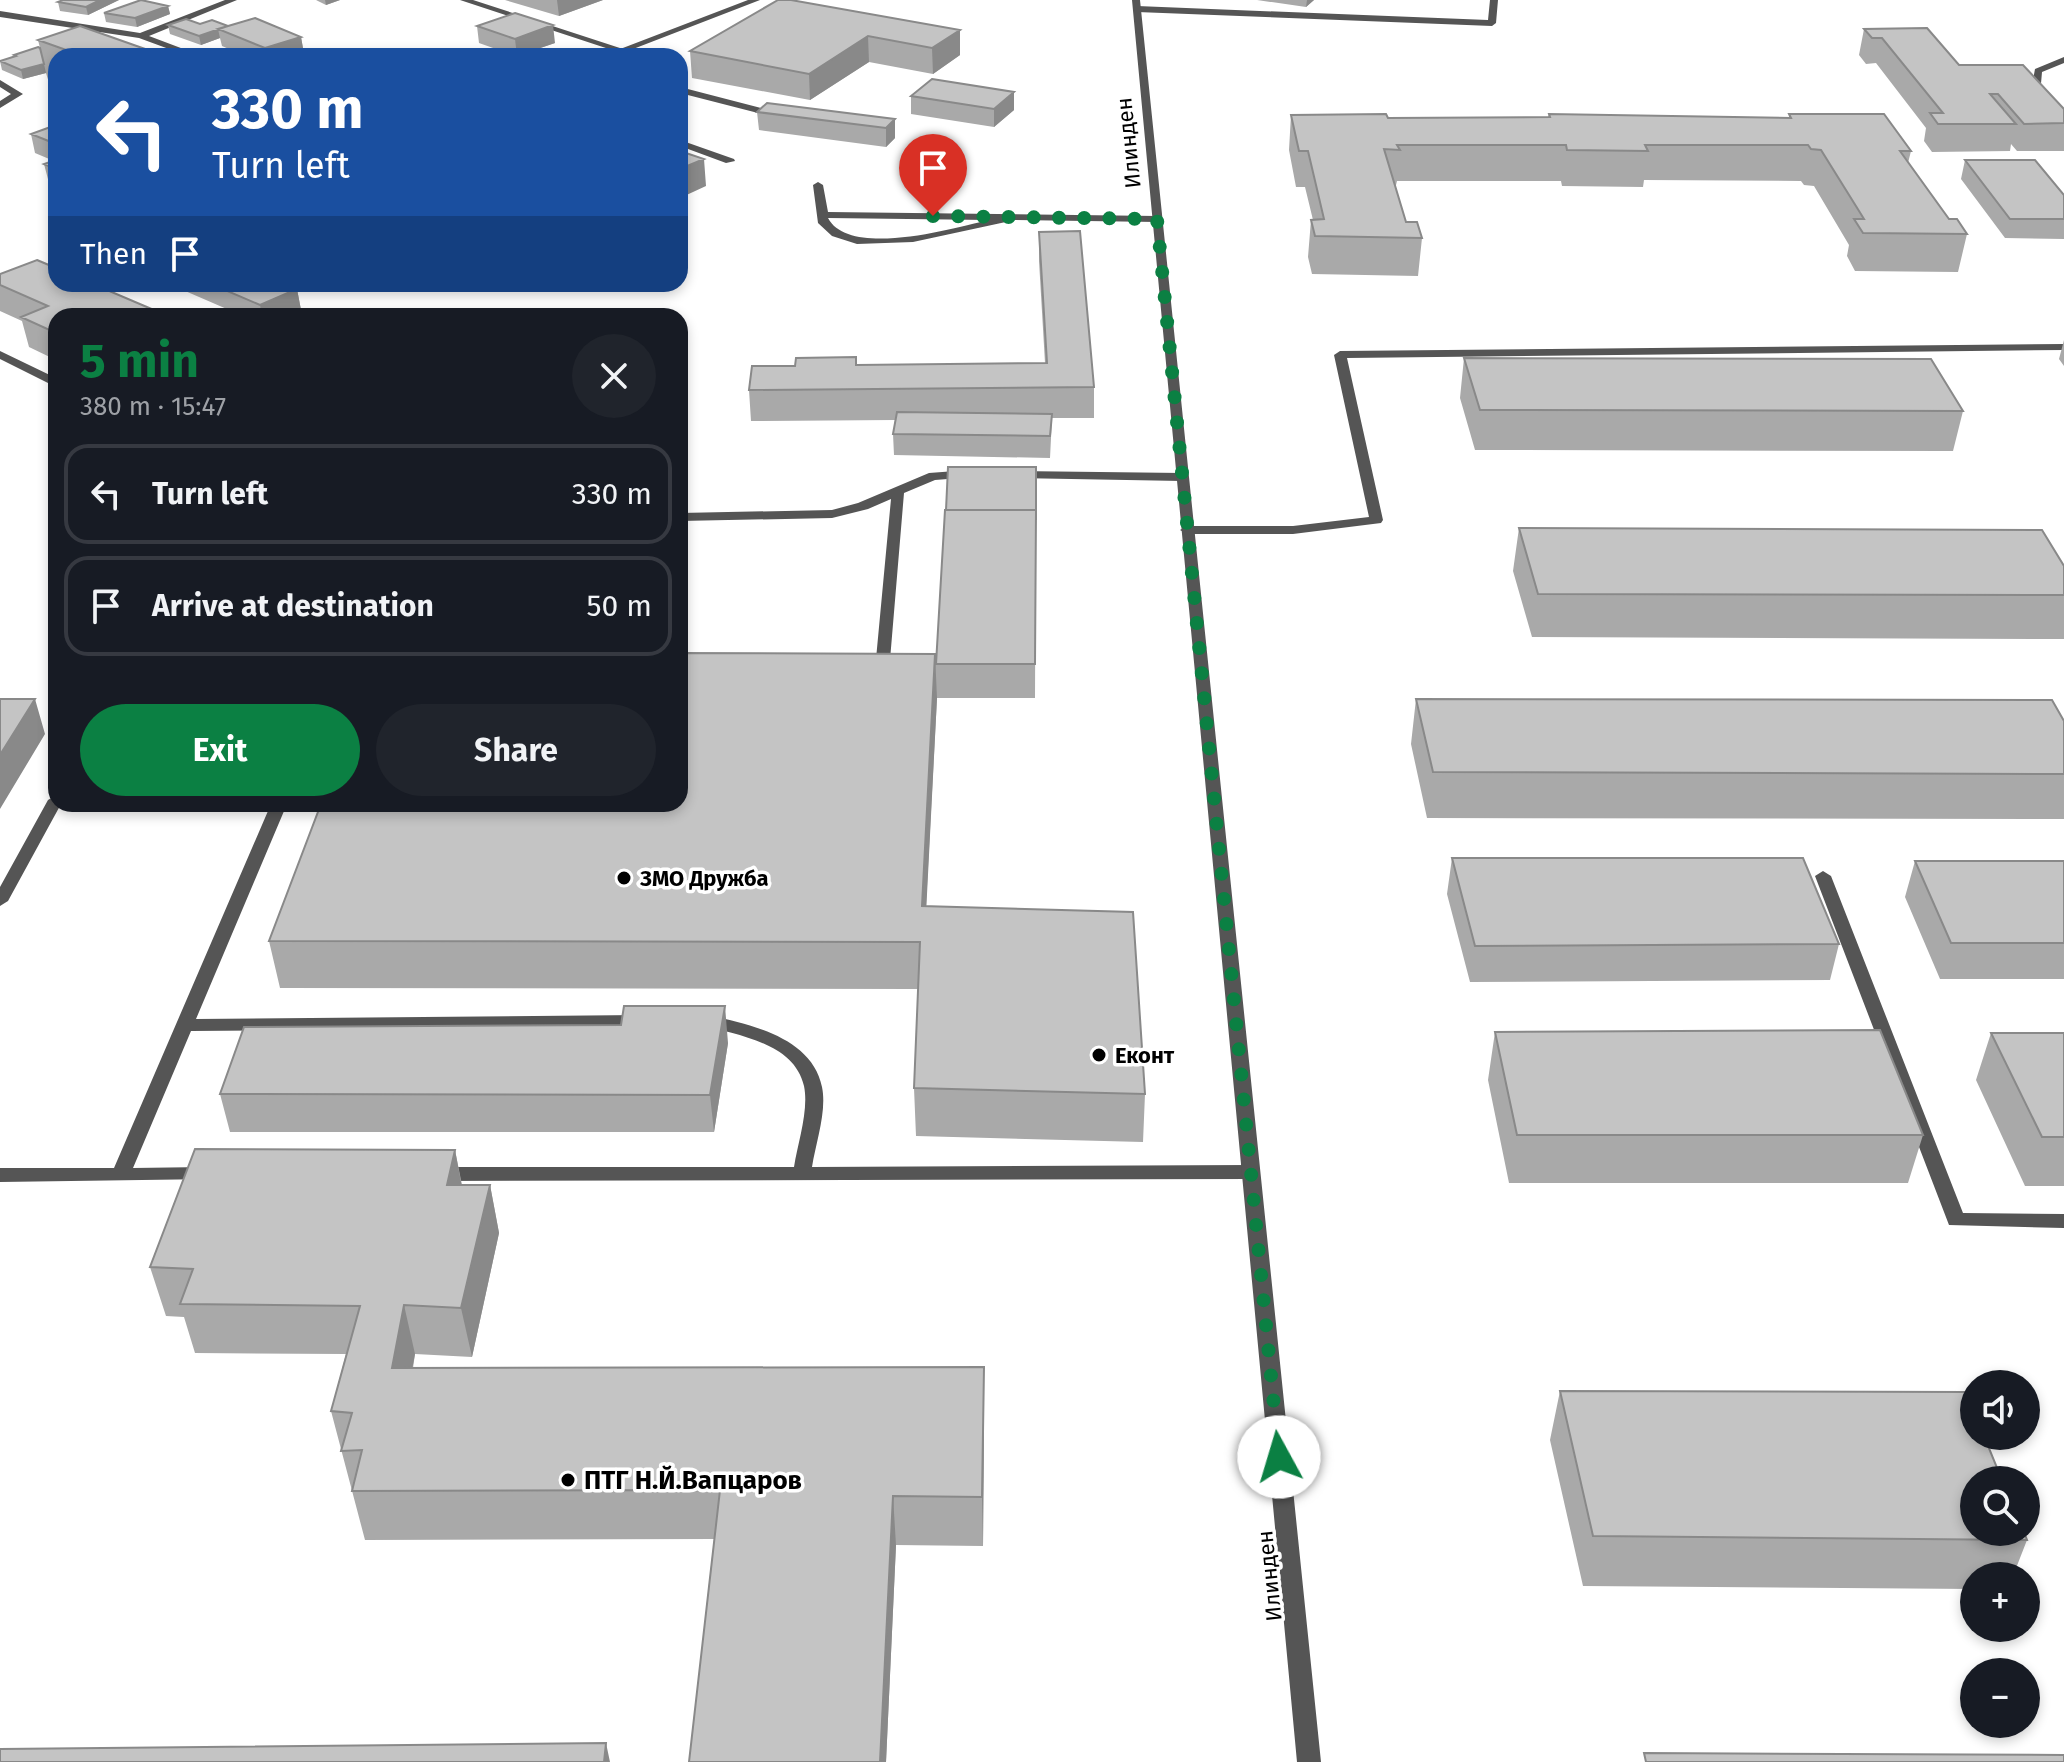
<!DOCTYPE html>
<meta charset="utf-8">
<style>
:root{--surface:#171b24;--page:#20242c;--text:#f1f3f6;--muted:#9ea1a6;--line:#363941;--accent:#0b8043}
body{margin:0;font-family:"Fira Sans",sans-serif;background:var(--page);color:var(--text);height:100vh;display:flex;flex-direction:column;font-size:30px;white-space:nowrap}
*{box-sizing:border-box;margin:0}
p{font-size:26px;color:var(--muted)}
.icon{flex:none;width:44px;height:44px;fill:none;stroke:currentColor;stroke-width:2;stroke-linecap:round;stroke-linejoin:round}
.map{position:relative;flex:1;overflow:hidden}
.panel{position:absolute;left:48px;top:308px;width:640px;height:504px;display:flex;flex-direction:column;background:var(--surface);border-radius:24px;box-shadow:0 4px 12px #0003}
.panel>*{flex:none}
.top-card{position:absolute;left:48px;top:48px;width:640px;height:244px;border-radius:24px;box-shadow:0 4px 12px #0003;background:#1a4fa0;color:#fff;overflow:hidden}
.tools{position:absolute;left:1960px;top:1370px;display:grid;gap:16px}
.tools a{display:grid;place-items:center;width:80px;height:80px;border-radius:50%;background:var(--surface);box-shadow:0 4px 12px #0003;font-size:40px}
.pin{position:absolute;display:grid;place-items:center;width:68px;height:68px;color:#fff;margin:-82px -34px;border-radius:50% 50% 50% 0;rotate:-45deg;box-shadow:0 0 8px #0007}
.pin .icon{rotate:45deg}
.me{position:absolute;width:88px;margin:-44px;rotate:354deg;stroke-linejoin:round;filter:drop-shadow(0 0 6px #0008)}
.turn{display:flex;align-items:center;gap:28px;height:168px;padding:0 32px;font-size:36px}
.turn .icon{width:104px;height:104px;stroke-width:2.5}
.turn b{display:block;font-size:56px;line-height:68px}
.then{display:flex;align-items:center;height:76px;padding:0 32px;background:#0003;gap:16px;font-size:30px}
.round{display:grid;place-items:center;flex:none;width:84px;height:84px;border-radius:42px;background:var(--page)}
.headline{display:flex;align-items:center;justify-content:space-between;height:136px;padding:0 32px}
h1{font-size:48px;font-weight:700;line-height:60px;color:var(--accent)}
.cta{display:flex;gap:16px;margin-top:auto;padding:16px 32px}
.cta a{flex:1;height:92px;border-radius:48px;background:var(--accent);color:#fff;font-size:32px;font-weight:700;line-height:92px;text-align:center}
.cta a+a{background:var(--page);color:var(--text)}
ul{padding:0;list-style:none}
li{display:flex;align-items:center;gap:24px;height:100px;margin:0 16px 12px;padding:0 16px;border:4px solid var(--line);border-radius:24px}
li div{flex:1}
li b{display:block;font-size:30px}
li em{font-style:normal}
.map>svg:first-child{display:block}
</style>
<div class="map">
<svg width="2064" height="1762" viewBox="0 0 2064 1762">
<rect width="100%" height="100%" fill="#fff"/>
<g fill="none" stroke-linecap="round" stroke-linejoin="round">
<path fill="#555" fill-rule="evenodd" d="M 2064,57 L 2064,63 L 2042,72 L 2040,95 L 2064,119 L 2064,128 L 2030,96 L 2035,69 Z
M 0,80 L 23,94 L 0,108 L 0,101 L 11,94 L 0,87 Z
M 680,87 L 761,108 L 763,110 L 758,113 L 680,93 Z
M 680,140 L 734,159 L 735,161 L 726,163 L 680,146 Z
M 818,182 L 823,185 L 828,212 L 1157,216 L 1162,219 L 1157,222 L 1015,220 L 913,242 L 857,244 L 832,236 L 818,223 L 813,185 ZM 828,218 L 988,220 C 952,229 849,258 828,218 Z
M 2064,344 L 2064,350 L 1347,358 L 1383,520 L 1381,523 L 1293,534 L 1187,534 L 1180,530 L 1187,526 L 1293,526 L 1369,517 L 1334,355 L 1340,351 Z
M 0,351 L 56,378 L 56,387 L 0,359 Z
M 969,470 L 975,474 L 973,477 L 935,480 L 904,493 L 890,660 L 877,674 L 872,675 L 865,671 L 876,659 L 891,499 L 868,509 L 832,518 L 680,521 L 680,513 L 832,510 L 858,503 L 929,473 Z
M 1016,471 L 1182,473 L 1188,477 L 1182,481 L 1012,478 L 1010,475 Z
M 56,795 L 56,804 L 61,804 L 8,901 L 0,906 L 0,887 L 48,800 Z
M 271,804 L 287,804 L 196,1019 L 640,1015 L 649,1021 L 640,1027 L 191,1031 L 133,1168 L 206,1167 L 213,1169 L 215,1174 L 213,1179 L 0,1182 L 0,1168 L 114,1168 Z
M 1823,871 L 1831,876 L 1963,1213 L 2064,1214 L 2064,1228 L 1949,1225 L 1815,876 Z
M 707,1015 C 749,1024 812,1037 822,1087 C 827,1111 816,1142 812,1167 L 1251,1165 L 1258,1167 L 1260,1172 L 1258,1177 L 1251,1179 L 437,1181 L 430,1179 L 428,1174 L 430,1169 L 437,1167 L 794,1167 C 798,1142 809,1110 804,1086 C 794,1042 736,1035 701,1025 L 698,1021 Z"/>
<path fill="#555" fill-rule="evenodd" d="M 225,0 L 237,0 L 149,36 L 202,56 L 188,56 L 139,38 L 0,17 L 0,11 L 140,33 Z
M 460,0 L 473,0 L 626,50 L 618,52 Z
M 1490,0 L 1498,0 L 1496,23 L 1492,26 L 1137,12 L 1133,9 L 1137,6 L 1488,20 Z"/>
<path fill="#555" fill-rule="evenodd" d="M 748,0 L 760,0 L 615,56 L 602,56 Z
M 1132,0 L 1140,0 L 1321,1762 L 1297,1762 Z
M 56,261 L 56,268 L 0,289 L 0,282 Z"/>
</g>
<path fill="#a9a9a9" d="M 119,0 L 88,15 L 60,11 L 58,2 Z
M 316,0 L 340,0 L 326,5 Z
M 505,0 L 603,0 L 559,16 Z
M 778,0 L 960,55 L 933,74 L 869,62 L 810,100 L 692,78 L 690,51 Z
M 1257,0 L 1314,0 L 1306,7 Z
M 168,6 L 170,14 L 137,27 L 106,22 L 104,13 Z
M 200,24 L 228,26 L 301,37 L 304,54 L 299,56 L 245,56 L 222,46 L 220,38 L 201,45 L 170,34 L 168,25 Z
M 477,26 L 555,43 L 516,56 L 479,43 Z
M 1864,29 L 1959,65 L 2064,109 L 2064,151 L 2017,151 L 2011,144 L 2010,151 L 1932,152 L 1924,141 L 1926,128 L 1876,63 L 1866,64 L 1859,55 Z
M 38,40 L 165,56 L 56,56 L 56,89 L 50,86 L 46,73 L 23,79 L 2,70 L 0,61 L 14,56 L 14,55 L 40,48 Z
M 1014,92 L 1014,110 L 994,127 L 911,114 L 911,96 Z
M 757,112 L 895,119 L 895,138 L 886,147 L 759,130 Z
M 1549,114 L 1789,118 L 1789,114 L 1911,151 L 1908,163 L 1949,219 L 1967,234 L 1958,272 L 1855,271 L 1847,256 L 1849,245 L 1814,186 L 1804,185 L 1801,181 L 1644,180 L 1643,187 L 1562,186 L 1561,181 L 1397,181 L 1396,185 L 1395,185 L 1406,222 L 1422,238 L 1418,276 L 1312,274 L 1308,257 L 1311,220 L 1313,220 L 1305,187 L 1296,187 L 1289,150 L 1291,115 L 1388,118 L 1548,117 Z
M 56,125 L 56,186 L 49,183 L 44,164 L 54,161 L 35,153 L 31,134 Z
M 1965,160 L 2064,195 L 2064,239 L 2005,238 L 1961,179 Z
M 1039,232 L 1094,387 L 1094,418 L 1052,418 L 1050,458 L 894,455 L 893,434 L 895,420 L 751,421 L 749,390 L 857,365 L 1045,363 L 1039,261 Z
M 0,274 L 168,316 L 56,316 L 56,360 L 29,347 L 22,321 L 0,311 Z
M 169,284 L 285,284 L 297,289 L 301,310 L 286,316 L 243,316 Z
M 2064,340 L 2064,366 L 2059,359 Z
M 1464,358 L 1963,411 L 1953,451 L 1475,450 L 1460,398 Z
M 1036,467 L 1035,698 L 937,698 L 926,906 L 1145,1094 L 1143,1142 L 916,1136 L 914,1088 L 918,989 L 280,988 L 269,941 L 936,664 Z
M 1519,528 L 2064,566 L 2064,639 L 1532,637 L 1513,571 Z
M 1416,699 L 2064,721 L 2064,819 L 1427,818 L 1411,744 Z
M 1452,858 L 1839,944 L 1830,980 L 1470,982 L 1447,894 Z
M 1915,861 L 2064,861 L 2064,979 L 1940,979 L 1905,897 Z
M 621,1025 L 728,1043 L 714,1132 L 230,1132 L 220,1094 Z
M 1495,1032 L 1923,1135 L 1908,1183 L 1509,1183 L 1488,1080 Z
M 1991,1033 L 2064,1033 L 2064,1186 L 2025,1186 L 1976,1080 Z
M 455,1150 L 462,1185 L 490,1185 L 499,1233 L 472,1357 L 415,1354 L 413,1368 L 984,1416 L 983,1546 L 896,1545 L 886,1762 L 689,1762 L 714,1539 L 365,1540 L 331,1411 L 346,1354 L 195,1353 L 184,1317 L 166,1316 L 150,1267 Z
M 1560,1391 L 2027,1540 L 2013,1576 L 1974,1576 L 1974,1589 L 1583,1586 L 1550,1440 Z"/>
<path fill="#898989" d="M 100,0 L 119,0 L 88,15 L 86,7 Z
M 325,0 L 340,0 L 326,5 Z
M 557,0 L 603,0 L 559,16 Z
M 1307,0 L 1314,0 L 1306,7 Z
M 168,6 L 170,14 L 137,27 L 135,18 Z
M 553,25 L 555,43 L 517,56 L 515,39 Z
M 218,29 L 220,38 L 201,45 L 199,36 Z
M 960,30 L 960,55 L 933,74 L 932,48 Z
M 868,36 L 869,62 L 810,100 L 809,74 Z
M 301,37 L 304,54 L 299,56 L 267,56 L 265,48 Z
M 44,64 L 46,73 L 23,79 L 21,70 Z
M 1014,92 L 1014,110 L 994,127 L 994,109 Z
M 895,119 L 895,138 L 886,147 L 886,128 Z
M 704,159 L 706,186 L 680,198 L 680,169 Z
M 297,289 L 301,310 L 286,316 L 262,316 L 260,305 Z
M 935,654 L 937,698 L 924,953 L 922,906 Z
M 35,699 L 45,734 L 0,809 L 0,755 Z
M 725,1006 L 728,1043 L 714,1132 L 710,1095 Z
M 455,1150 L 464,1198 L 447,1185 Z
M 490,1185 L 499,1233 L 472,1357 L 461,1308 Z
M 404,1305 L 415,1354 L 403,1417 L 392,1368 Z
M 984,1367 L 984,1416 L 983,1546 L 982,1497 Z
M 893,1496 L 896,1545 L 886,1762 L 880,1762 Z
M 606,1743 L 610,1762 L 604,1762 Z"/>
<path fill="#c4c4c4" stroke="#898989" stroke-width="2" d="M 63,0 L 100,0 L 86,7 L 58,2 Z
M 141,0 L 168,6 L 135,18 L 104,13 Z
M 778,0 L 791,0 L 960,30 L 932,48 L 868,36 L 809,74 L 690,51 Z
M 515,13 L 553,25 L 515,39 L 477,26 Z
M 255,18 L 301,37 L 265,48 L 218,29 Z
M 186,19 L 200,24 L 212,20 L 228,26 L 199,36 L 168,25 Z
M 80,26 L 165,56 L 83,56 L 38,40 Z
M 1927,28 L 1959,65 L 2023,65 L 2064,109 L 2064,123 L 2024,124 L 1998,94 L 1990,94 L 2016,124 L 1938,124 L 1930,113 L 1943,113 L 1882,38 L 1872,38 L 1864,29 Z
M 38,47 L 40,48 L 44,64 L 21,70 L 0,61 L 16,56 L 14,55 Z
M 932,79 L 1014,92 L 994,109 L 911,96 Z
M 767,103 L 895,119 L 886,128 L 757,112 Z
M 1386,114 L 1388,118 L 1550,117 L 1549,114 L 1791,118 L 1789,114 L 1884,114 L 1911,151 L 1900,151 L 1949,219 L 1957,219 L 1967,234 L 1863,233 L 1854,219 L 1864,219 L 1821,150 L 1811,149 L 1808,145 L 1645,145 L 1648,151 L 1567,150 L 1566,145 L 1397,145 L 1400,150 L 1384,149 L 1406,222 L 1417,222 L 1422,238 L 1315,236 L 1311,220 L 1324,219 L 1308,151 L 1299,151 L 1291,115 Z
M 56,125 L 56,144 L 31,134 Z
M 680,151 L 704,159 L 680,169 Z
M 56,160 L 56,169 L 44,164 Z
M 1965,160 L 2035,160 L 2064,195 L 2064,219 L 2010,219 Z
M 1080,231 L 1094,387 L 749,390 L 752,366 L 795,366 L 796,358 L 856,357 L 856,365 L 1047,363 L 1039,232 Z
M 37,260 L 56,268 L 56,284 L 93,284 L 168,316 L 56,316 L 56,333 L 21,317 L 48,306 L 0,285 L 0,274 Z
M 211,284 L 285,284 L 297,289 L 260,305 Z
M 1464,358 L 1931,359 L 1963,411 L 1480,410 Z
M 897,412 L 1052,414 L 1050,436 L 893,434 Z
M 948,467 L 1036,467 L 1036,520 L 1036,510 L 946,510 Z
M 945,510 L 1036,510 L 1035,664 L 936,664 Z
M 1519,528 L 2042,530 L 2064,566 L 2064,595 L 1538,594 Z
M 680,653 L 935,654 L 922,906 L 1133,912 L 1145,1094 L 914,1088 L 920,942 L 269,941 L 321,804 L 680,804 Z
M 0,699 L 35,699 L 0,755 Z
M 1416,699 L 2052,700 L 2064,721 L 2064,774 L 1433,772 Z
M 1452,858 L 1803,858 L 1839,944 L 1475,946 Z
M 1915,861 L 2064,861 L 2064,943 L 1951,943 Z
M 624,1006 L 725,1006 L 710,1095 L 220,1094 L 244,1027 L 621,1025 Z
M 1880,1030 L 1923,1135 L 1517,1135 L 1495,1032 Z
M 1991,1033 L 2064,1033 L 2064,1137 L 2042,1137 Z
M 195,1149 L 455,1150 L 447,1185 L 490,1185 L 461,1308 L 404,1305 L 392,1368 L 984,1367 L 982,1497 L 893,1496 L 880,1762 L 689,1762 L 720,1490 L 352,1491 L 362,1450 L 341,1451 L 352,1413 L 331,1411 L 360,1306 L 180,1304 L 193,1269 L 150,1267 Z
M 1560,1391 L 1965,1392 L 1974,1412 L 1974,1436 L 1984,1436 L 2002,1480 L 1974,1480 L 1974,1532 L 2024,1532 L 2027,1540 L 1593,1536 Z
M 606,1743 L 604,1762 L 0,1762 L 0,1749 Z
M 1644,1753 L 2064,1755 L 2064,1762 L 1646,1762 Z"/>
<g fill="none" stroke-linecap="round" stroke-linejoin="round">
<path stroke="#0b8043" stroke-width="14" stroke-dasharray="0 25.2" d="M 933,216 L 1157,219 L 1279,1457"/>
</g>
<g fill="#000" stroke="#fff" stroke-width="3">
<circle cx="624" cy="878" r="8"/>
<circle cx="1099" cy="1055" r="8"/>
<circle cx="568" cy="1480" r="8"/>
</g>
<g text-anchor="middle" stroke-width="7" stroke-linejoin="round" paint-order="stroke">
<g font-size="22" fill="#000" stroke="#fff">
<text transform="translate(1128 143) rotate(-96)" y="8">Илинден</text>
<text transform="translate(1269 1576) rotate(-96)" y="8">Илинден</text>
</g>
<g font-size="22" font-weight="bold" fill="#000" stroke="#fff" text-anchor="start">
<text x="640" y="886">ЗМО Дружба</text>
<text x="1115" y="1063">Еконт</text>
</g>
<g font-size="26" font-weight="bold" fill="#000" stroke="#fff" text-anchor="start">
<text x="584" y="1489">ПТГ Н.Й.Вапцаров</text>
</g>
</g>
</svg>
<div class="tools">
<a><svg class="icon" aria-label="sound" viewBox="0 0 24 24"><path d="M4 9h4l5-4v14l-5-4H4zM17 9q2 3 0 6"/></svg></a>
<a><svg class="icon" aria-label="search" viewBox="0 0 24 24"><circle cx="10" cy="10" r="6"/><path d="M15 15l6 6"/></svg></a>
<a>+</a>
<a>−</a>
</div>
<div class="pin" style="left:933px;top:216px;background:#d93025"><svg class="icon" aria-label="arrive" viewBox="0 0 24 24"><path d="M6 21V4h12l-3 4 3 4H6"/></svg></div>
<svg class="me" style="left:1279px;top:1457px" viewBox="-20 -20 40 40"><circle r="19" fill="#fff"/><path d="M0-13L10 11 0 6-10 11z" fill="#0b8043"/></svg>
<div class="top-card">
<div class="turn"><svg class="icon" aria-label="left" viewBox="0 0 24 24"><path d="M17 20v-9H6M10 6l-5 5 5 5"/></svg><div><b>330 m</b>Turn left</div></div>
<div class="then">Then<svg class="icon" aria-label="arrive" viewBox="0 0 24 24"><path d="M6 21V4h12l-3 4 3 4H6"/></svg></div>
</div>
<section class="panel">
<div class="headline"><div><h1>5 min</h1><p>380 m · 15:47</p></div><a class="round"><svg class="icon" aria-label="close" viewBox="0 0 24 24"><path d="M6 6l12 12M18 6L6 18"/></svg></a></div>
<ul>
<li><svg class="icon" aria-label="left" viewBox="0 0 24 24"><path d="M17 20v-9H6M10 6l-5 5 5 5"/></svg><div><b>Turn left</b></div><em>330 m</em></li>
<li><svg class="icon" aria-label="arrive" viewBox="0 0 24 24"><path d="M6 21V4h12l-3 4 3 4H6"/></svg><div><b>Arrive at destination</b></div><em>50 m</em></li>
</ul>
<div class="cta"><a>Exit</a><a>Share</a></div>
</section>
</div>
